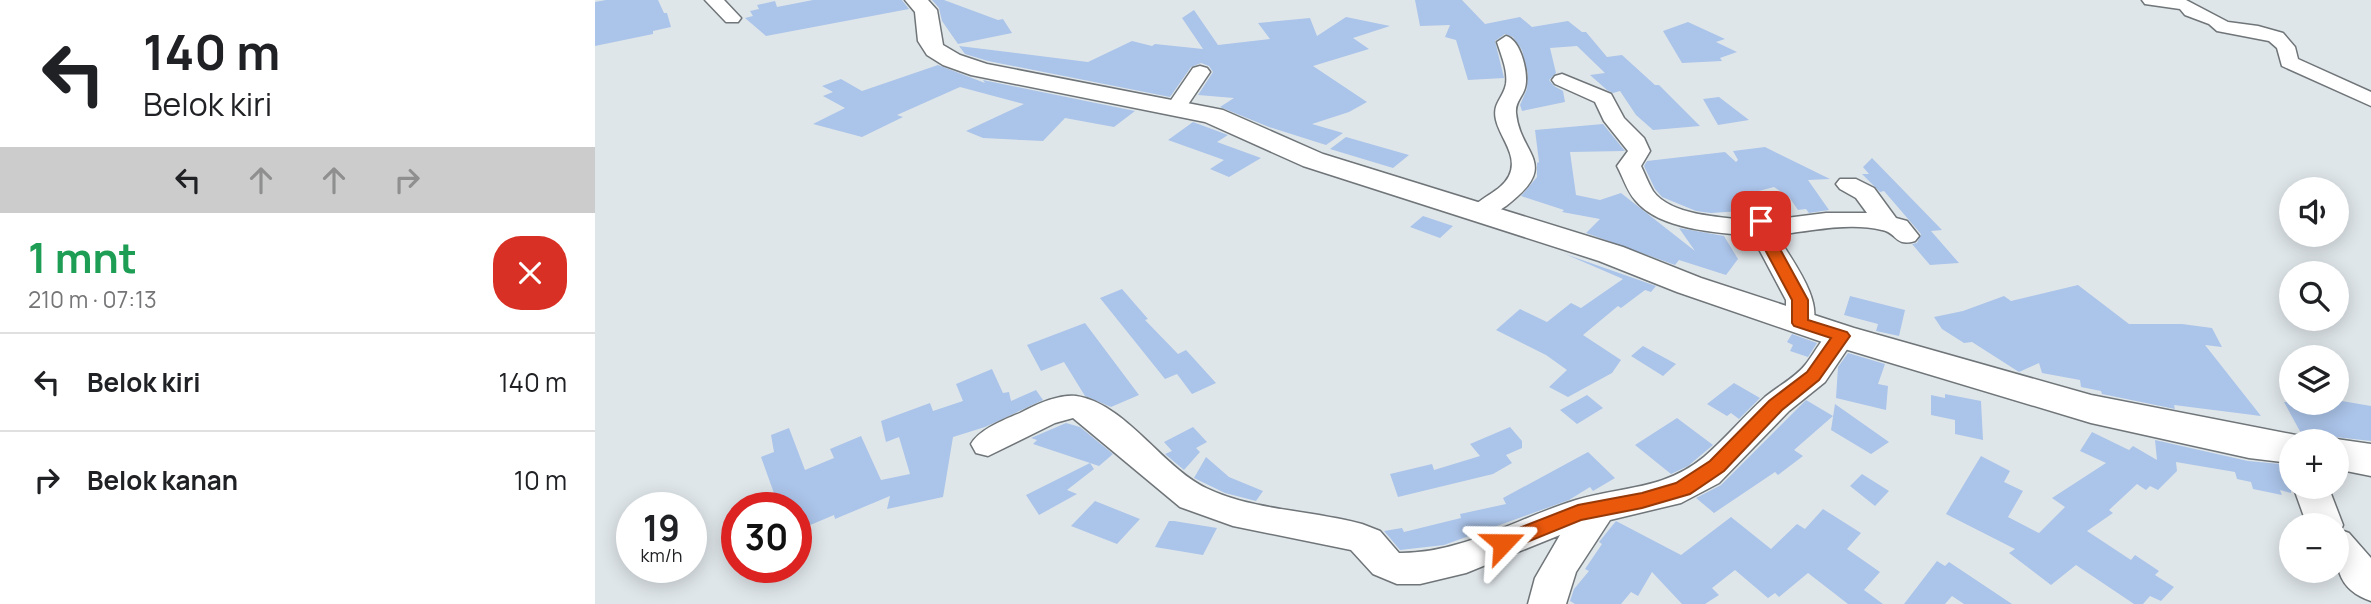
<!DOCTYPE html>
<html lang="id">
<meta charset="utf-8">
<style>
:root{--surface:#fff;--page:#f2f2f2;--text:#202124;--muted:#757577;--line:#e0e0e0}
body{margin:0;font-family:Manrope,sans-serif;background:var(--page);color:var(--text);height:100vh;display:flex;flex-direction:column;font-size:26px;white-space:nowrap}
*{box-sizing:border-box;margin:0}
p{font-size:23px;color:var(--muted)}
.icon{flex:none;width:38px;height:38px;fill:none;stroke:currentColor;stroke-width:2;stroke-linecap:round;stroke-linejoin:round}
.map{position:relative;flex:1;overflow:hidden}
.details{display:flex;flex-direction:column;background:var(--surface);width:595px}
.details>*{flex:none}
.banner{background:#fff;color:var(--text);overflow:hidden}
.fabs{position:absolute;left:1684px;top:177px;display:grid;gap:14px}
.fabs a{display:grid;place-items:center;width:70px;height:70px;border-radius:50%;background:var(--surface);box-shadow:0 4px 18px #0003;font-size:35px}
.speed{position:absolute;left:21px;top:492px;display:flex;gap:14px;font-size:35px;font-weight:700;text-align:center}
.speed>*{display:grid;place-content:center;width:91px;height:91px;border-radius:50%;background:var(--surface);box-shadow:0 4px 18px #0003;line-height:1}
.speed small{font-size:18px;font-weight:400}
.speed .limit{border:10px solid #d22;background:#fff;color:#111}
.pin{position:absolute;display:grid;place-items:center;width:60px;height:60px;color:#fff;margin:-30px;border-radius:14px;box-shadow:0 4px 10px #0006}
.me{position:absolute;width:77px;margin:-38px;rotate:67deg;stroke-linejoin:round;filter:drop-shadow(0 0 5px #0008)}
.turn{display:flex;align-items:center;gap:24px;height:147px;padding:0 28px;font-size:32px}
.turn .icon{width:91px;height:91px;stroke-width:2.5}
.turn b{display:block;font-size:49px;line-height:60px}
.lanes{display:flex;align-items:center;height:66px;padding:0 28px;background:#0003;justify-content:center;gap:35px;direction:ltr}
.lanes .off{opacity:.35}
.round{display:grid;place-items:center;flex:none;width:74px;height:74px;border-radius:28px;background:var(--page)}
.summary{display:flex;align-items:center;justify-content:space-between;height:119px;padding:0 28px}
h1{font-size:42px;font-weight:700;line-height:52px;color:#1e9e55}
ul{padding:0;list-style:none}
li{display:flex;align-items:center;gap:21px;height:98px;padding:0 28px;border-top:2px solid var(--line)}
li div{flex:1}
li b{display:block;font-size:26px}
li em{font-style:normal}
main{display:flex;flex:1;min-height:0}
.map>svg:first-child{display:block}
</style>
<main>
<section class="details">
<div class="banner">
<div class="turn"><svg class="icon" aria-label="left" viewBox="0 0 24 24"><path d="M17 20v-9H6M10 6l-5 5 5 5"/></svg><div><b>140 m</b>Belok kiri</div></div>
<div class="lanes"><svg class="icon" aria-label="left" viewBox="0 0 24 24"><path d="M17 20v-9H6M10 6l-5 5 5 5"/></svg><svg class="icon off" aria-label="ahead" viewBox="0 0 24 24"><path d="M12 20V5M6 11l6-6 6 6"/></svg><svg class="icon off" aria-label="ahead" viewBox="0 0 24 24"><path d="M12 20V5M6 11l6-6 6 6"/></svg><svg class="icon off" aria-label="right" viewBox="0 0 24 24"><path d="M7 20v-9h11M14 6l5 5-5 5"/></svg></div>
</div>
<div class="summary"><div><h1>1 mnt</h1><p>210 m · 07:13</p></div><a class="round" style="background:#d93025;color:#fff"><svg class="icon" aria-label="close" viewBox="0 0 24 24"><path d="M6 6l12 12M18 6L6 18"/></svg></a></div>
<ul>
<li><svg class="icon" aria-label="left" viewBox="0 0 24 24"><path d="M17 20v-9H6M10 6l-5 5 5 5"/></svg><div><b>Belok kiri</b></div><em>140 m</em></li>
<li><svg class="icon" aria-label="right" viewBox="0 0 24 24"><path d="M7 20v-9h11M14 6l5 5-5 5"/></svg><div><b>Belok kanan</b></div><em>10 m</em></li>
</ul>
</section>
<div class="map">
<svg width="1776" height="604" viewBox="0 0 1776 604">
<rect width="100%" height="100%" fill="#dfe6ea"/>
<path fill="#abc4e9" d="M 11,0 L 63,0 L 69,13 L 72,13 L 76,27 L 58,31 L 58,34 L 0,46 L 0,2 Z
M 218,0 L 307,0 L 314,9 L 171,36 L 150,18 L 158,16 L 155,11 L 164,9 L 162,5 L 180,1 L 182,7 Z
M 337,0 L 349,0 L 403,20 L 408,19 L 417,33 L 363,44 L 347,21 L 344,8 Z
M 820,0 L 867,0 L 890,24 L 925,17 L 937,27 L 973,21 L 987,32 L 991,32 L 1012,57 L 1027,55 L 1060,85 L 1064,85 L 1105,126 L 1058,130 L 1041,115 L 1025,91 L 1018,93 L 1012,90 L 995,75 L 1010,73 L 982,46 L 955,48 L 961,73 L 954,80 L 959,86 L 968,91 L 970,102 L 927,111 L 925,105 L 932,89 L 933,74 L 927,50 L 918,37 L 910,34 L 900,41 L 909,78 L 873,80 L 861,40 L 850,37 L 855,25 L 825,26 Z
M 599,10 L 623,45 L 675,39 L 663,23 L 715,18 L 722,36 L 751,17 L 795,26 L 758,38 L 774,49 L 718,66 L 772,102 L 754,112 L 717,124 L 748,133 L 731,145 L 674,127 L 625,107 L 639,98 L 603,95 L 618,72 L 614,66 L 606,63 L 596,67 L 575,97 L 393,61 L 370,54 L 364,46 L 493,62 L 537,41 L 557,46 L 560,44 L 608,49 L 587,18 Z
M 1093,22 L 1130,39 L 1121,42 L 1142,52 L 1125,58 L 1127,61 L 1087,63 L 1068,31 Z
M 343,65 L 390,83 L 388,80 L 540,111 L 519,127 L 470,118 L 448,141 L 388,138 L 371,131 L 429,104 L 365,87 L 302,115 L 308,117 L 267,137 L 218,124 L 250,108 L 228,96 L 238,92 L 227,86 L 246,79 L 267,91 Z
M 1124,97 L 1154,120 L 1123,125 L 1108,99 Z
M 598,122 L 633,135 L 622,142 L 666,158 L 634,177 L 615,169 L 629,160 L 573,140 Z
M 1008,124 L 1030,151 L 975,152 L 981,195 L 1005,200 L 1026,193 L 1100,251 L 1084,228 L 1129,236 L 1143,259 L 1131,275 L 1084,260 L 1080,265 L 991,233 L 1005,219 L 967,212 L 969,210 L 926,196 L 942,177 L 942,163 L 944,162 L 940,130 Z
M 751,137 L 814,155 L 798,168 L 735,149 Z
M 1170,147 L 1235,179 L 1213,180 L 1234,210 L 1214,213 L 1211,209 L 1203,210 L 1194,197 L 1179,187 L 1148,195 L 1151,201 L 1147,211 L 1116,213 L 1101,211 L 1067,197 L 1060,189 L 1049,166 L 1052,161 L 1130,152 L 1141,162 L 1143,160 L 1138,151 Z
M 1277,158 L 1347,230 L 1336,231 L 1364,263 L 1335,265 L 1317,244 L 1322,243 L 1326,234 L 1289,191 L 1285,192 L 1267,174 L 1274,174 L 1268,167 Z
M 828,216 L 858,226 L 845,238 L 815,227 Z
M 970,254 L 1061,286 L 1056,292 L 1050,290 L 1026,308 L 1023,306 L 988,335 L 1026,360 L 1017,373 L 973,397 L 954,387 L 972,370 L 951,355 L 901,330 L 925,309 L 952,322 L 976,303 L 986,308 L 1028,279 Z
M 1483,285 L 1534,324 L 1587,324 L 1617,328 L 1627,347 L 1610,345 L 1666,416 L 1579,405 L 1580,409 L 1507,394 L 1506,391 L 1486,387 L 1485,380 L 1447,373 L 1444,363 L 1424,372 L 1377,342 L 1369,343 L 1347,329 L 1339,317 L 1368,311 L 1409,296 L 1416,301 Z
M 527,289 L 553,319 L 550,320 L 583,354 L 591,350 L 621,383 L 597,394 L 582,374 L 570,379 L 505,298 Z
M 1255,296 L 1310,310 L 1304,336 L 1281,331 L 1283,324 L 1249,315 Z
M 490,323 L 544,395 L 516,407 L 490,396 L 469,362 L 446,371 L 432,345 Z
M 1197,334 L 1222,343 L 1213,357 L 1195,351 L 1198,345 L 1192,342 Z
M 1048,346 L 1081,364 L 1068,376 L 1036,356 Z
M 1253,353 L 1290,364 L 1283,384 L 1293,386 L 1291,410 L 1241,398 L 1243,367 Z
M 397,369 L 408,393 L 414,392 L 416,401 L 441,390 L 448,400 L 390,427 L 358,437 L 348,497 L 292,509 L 295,496 L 240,519 L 239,515 L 201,531 L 201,508 L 190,508 L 187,494 L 180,496 L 166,457 L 179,452 L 176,435 L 194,428 L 210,470 L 239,458 L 235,449 L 266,436 L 286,480 L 315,474 L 304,437 L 291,442 L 286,421 L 335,403 L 338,411 L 368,401 L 361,384 Z
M 1139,383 L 1165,398 L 1144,419 L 1136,413 L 1132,416 L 1112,404 Z
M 1350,394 L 1386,401 L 1388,440 L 1360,434 L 1360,420 L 1336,415 L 1336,395 L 1350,398 Z
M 992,395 L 1008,408 L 982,424 L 965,410 Z
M 1211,400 L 1238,416 L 1199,450 L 1208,456 L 1183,475 L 1180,472 L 1119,513 L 1101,498 L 1126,485 Z
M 1741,400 L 1776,406 L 1776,441 L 1706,433 L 1689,402 L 1741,402 Z
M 1240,404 L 1294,442 L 1276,454 L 1236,430 Z
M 1082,418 L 1118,445 L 1093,466 L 1076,474 L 1040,445 Z
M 471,423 L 485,427 L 518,454 L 504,466 L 495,463 L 499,469 L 472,490 L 482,494 L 444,515 L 431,495 L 495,463 L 438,444 L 442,440 L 436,438 Z
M 598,427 L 612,442 L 601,448 L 605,452 L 589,470 L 570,454 L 577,451 L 569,442 Z
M 915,427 L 927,441 L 927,448 L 911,455 L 917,463 L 898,474 L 803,497 L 795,474 L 837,464 L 839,470 L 885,456 L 875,444 Z
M 1497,432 L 1534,450 L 1538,446 L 1562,460 L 1560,440 L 1653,461 L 1685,464 L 1689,475 L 1696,477 L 1696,493 L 1685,490 L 1687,495 L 1658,489 L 1656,482 L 1642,479 L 1640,472 L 1581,462 L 1582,471 L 1563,490 L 1555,486 L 1551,490 L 1542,484 L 1514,510 L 1518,513 L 1492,531 L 1536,560 L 1540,555 L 1564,571 L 1560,575 L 1579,587 L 1566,601 L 1555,596 L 1548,604 L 1539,604 L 1481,565 L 1456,585 L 1414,553 L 1420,549 L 1351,514 L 1386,456 L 1415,471 L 1409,482 L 1428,491 L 1413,517 L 1444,533 L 1470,507 L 1457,498 L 1511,463 L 1485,451 Z
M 993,452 L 1020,478 L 998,491 L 995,487 L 974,500 L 849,545 L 805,550 L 789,531 L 807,528 L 809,532 L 866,518 L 865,514 L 911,504 L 908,498 Z
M 611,457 L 634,477 L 668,491 L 661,501 L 630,493 L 599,478 Z
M 1267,474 L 1294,491 L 1280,506 L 1255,486 Z
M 500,501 L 545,519 L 522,544 L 476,526 Z
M 1228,509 L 1266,533 L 1252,549 L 1285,572 L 1269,590 L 1288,604 L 1253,604 L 1213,573 L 1184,597 L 1180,593 L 1173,598 L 1140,570 L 1117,588 L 1124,595 L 1110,604 L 1087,604 L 1057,572 L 1043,596 L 1036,592 L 1026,604 L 980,604 L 975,601 L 979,589 L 994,571 L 990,569 L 1007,544 L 1004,542 L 1021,521 L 1086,555 L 1136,517 L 1176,549 L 1202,524 L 1210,529 Z
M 574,521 L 579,521 L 622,528 L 608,555 L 560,547 Z
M 1342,561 L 1350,566 L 1354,562 L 1417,604 L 1369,604 L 1357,596 L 1350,604 L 1309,604 Z"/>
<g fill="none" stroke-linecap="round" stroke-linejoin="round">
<g stroke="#6f7578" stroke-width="3">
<path id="minor" d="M 110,0 L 129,0 L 146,18 L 143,22 L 131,22 Z
M 1547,0 L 1591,0 L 1633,22 L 1663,26 L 1688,33 L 1700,47 L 1703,59 L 1776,92 L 1776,106 L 1687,66 L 1682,48 L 1674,41 L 1622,31 L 1614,24 L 1590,15 L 1585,9 L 1550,4 Z
M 911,36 C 926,40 934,74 930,88 C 927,98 920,102 921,113 C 925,156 967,163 911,206 C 899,214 892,221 877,217 L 874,212 C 884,197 906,192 914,176 C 924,156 905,138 901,120 C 897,103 908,99 911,84 C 913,70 906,55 902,42 Z
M 605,66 L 612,68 L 615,72 L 592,106 L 589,110 L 575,110 L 572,106 L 598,68 Z
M 967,74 L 1016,94 L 1029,118 L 1049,138 L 1055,151 L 1046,166 C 1050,174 1053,183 1058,191 C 1075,215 1124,217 1151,220 L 1149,208 L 1152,203 L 1161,201 L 1170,203 L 1176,220 L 1231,213 L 1272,213 L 1261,198 L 1245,189 L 1241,184 L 1245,179 L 1261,179 L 1279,188 L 1301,218 L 1312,221 L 1324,236 L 1320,241 C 1299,247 1303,233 1287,230 C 1254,222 1215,231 1182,235 C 1195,258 1232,304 1215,329 L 1205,332 L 1195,329 L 1191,323 L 1191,300 L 1157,236 C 1121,232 1064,230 1040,200 C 1032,191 1028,177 1022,166 L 1033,151 L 1009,121 L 1000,102 L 960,84 L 957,80 L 960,76 Z
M 1246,327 L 1256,329 L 1261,336 L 1230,382 L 1194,411 L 1124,483 L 1086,503 L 1015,520 L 981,572 L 971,604 L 933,604 L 940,578 L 965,535 L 871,573 L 825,584 L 802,584 L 778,574 L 756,550 L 638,526 L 585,507 L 478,418 L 460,423 L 393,456 L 381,453 L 376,444 C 385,429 409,420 425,413 C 440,405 463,394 481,396 C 530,403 567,467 611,488 C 659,511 716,510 767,524 L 785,531 L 804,553 C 867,554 922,518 981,500 C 1028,486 1069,490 1109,457 C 1131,438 1149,416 1170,397 C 1183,386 1200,378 1211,364 C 1222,350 1229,331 1246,327 Z
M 1698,486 L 1733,486 L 1748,525 L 1746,530 L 1754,533 L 1776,558 L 1776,601 C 1737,588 1741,559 1741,525 L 1712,525 Z"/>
</g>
<g stroke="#6f7578" stroke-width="3">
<path id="major" d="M 310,0 L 333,0 L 342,10 L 348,45 L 365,55 L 392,64 L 628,110 L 728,154 L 1028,247 L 1106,278 L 1259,328 L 1496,395 L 1711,437 L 1713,441 L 1696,441 L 1696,463 L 1654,458 L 1496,423 L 1233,344 L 1082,292 L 1004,261 L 708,166 L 610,122 L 376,75 L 348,65 L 332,55 L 323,41 L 320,12 Z
M 1741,439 L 1776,444 L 1776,476 L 1741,469 L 1741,441 L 1733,441 Z"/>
</g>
<use href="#minor" fill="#fff" fill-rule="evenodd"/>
<use href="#major" fill="#fff" fill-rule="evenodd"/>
</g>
<path fill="#ea580c" stroke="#983908" stroke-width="2" d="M 1166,217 L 1174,221 L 1174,229 L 1213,300 L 1213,320 L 1252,332 L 1255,336 L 1224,380 L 1187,410 L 1129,471 L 1095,494 L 1047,508 L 986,520 L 915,549 L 908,552 L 901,549 L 898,543 L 901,537 L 983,505 L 1047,493 L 1081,483 L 1115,461 L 1174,401 L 1212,372 L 1236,338 L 1199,326 L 1197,323 L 1197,300 L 1159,229 L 1159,221 Z"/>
</svg>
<div class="fabs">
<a><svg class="icon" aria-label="sound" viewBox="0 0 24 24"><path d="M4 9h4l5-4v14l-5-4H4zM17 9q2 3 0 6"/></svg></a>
<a><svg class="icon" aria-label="search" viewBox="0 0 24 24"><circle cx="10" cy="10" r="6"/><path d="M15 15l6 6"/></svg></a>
<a><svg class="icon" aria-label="layers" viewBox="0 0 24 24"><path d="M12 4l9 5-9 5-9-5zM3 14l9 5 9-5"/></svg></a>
<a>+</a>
<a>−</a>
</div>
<div class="speed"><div>19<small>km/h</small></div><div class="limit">30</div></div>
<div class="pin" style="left:1166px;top:221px;background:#d93025"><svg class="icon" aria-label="arrive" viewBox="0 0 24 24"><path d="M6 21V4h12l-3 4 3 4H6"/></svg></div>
<svg class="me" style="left:908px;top:543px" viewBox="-20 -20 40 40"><path d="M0-17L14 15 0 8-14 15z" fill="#ea580c" stroke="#fff" stroke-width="4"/></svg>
</div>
</main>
